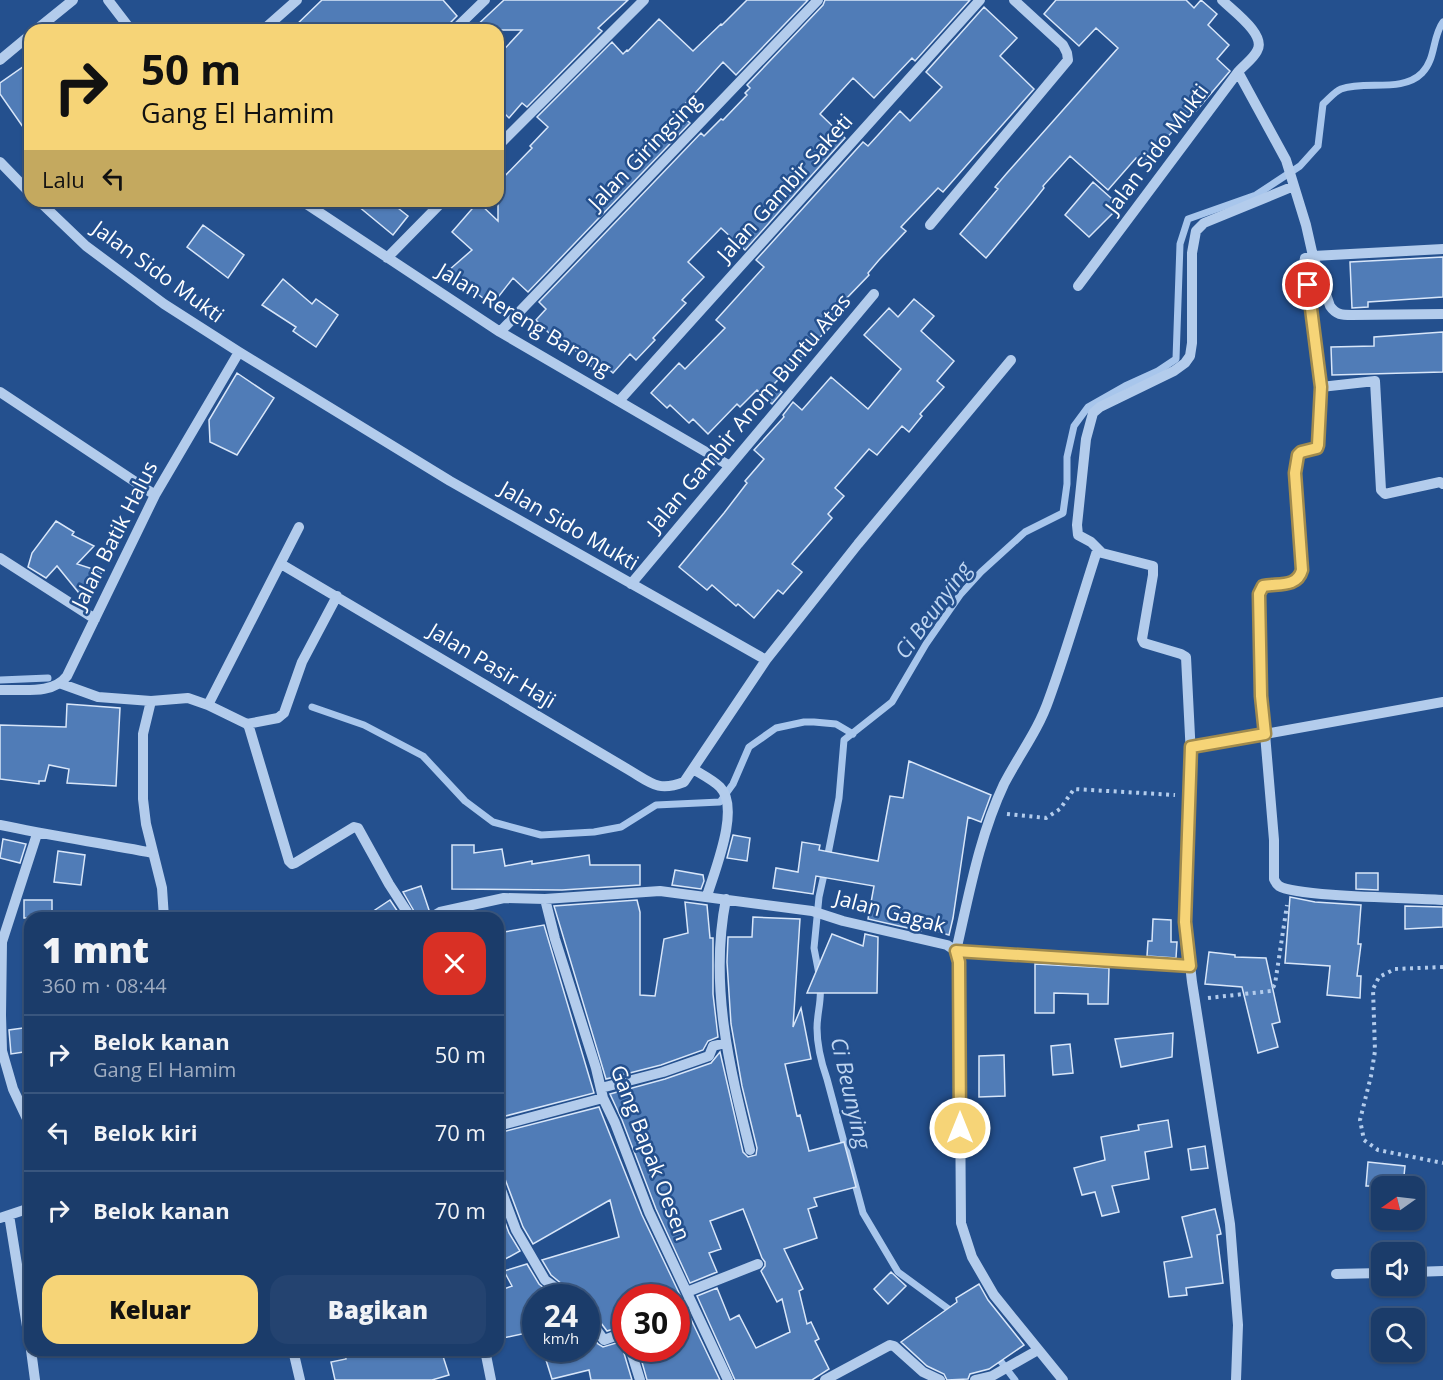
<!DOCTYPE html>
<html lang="id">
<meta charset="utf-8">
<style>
:root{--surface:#1b3c6a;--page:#244370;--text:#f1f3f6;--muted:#a0adc1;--line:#39567e;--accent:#f6d477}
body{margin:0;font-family:"Open Sans",sans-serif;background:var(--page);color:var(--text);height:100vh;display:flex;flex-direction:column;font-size:22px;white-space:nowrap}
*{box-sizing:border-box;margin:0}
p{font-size:20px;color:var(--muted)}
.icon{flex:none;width:33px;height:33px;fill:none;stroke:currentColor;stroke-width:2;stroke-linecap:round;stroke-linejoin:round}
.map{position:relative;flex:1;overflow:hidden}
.drawer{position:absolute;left:24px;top:912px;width:480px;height:444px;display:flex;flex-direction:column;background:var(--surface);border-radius:18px;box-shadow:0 2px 4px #0004,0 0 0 2px var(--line)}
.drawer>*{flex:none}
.banner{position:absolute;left:24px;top:24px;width:480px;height:183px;border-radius:18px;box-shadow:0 2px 4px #0004,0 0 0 2px var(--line);background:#f6d477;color:#111;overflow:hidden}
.needle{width:39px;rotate:256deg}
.fabs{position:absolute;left:1371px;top:1176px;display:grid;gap:12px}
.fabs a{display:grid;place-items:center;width:54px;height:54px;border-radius:12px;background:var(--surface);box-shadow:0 2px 4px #0004,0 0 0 2px var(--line);font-size:30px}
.speed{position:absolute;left:522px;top:1284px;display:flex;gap:12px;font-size:30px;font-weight:700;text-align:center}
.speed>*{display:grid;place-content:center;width:78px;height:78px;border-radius:50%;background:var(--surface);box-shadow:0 2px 4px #0004,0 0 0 2px var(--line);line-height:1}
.speed small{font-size:15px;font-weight:400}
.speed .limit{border:9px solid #d22;background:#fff;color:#111}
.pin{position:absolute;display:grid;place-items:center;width:51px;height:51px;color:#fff;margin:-26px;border:3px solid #fff;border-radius:50%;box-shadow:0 2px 6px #0007}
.me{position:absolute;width:66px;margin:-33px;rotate:0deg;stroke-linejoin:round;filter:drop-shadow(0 0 4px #0008)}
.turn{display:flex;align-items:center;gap:21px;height:126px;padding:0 18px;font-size:27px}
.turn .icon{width:78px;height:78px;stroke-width:2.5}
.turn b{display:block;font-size:42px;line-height:51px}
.then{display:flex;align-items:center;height:57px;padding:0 18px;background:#0003;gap:12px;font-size:22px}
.round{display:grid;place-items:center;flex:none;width:63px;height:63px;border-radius:18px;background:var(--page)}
.head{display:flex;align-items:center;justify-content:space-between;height:102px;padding:0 18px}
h1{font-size:36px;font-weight:800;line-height:45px}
.cta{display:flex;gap:12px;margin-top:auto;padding:12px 18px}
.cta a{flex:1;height:69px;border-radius:18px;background:var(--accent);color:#111;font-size:24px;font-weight:800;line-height:69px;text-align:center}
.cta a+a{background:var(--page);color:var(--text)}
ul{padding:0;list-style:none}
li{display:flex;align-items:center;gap:18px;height:78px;padding:0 18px;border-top:2px solid var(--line)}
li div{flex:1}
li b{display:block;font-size:22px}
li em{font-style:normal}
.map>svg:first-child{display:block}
</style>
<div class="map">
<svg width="1443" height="1380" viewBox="0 0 1443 1380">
<rect width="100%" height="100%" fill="#24508e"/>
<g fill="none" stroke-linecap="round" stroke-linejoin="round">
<path stroke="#a8c6ec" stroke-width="7" d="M 0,680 L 48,678
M 312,707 L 364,725 L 423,756 L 465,801 L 493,822 L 541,835 L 594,832 L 621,827 L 656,805 L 720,802 L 733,784 L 749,747 L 776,728 L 804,722 L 814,722 L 836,724 L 853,734
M 827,859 L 839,798 L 844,740 L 892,702 L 926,644 L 960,595 L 981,572 L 1025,532 L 1063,513 L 1067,484 L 1067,457 L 1074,426 L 1088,407 L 1125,386 L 1158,371 L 1176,359 L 1180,244 L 1188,219 L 1256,195 L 1300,166 L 1318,146 L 1323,104 C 1329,99 1334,92 1341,89 C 1366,80 1402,93 1422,73 C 1436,59 1432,37 1443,22
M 819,974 L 814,948 L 819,897 L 825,870
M 820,985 C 822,1000 817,1013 817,1028 C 817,1046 821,1062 827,1079 L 863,1213 L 898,1272 L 954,1313
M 28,1225 L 30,1224
M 996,1355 L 1015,1380"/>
</g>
<path fill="#507cb7" stroke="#d8e6f9" stroke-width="1.5" d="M 322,0 L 443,0 L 457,16 L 448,25 L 447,30 L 291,30 Z
M 504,0 L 628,0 L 598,28 L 602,31 L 527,107 L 522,103 L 509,118 L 498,107 L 498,56 L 522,30 L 472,30 Z
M 747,0 L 808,0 L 736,75 L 723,62 L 678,112 L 690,123 L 528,292 L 513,278 L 492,305 L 461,281 L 458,282 L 449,270 L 472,250 L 452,232 L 478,202 L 498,221 L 498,183 L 532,148 L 530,146 L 548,127 L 537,117 L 612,42 L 623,54 L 627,50 L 628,51 L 659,19 L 693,51 L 721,24 L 722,25 Z
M 825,0 L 970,0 L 915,61 L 912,58 L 874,98 L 853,78 L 820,114 L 845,138 L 745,250 L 721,228 L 688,262 L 704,277 L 682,300 L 686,303 L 653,338 L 655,340 L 636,360 L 630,354 L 613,373 L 600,361 L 593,368 L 571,346 L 567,351 L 536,320 L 546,309 L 539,302 L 701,133 L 704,136 L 721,119 L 723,120 L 747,95 L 745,93 L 750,88 L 747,85 L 823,5 Z
M 1056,0 L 1186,0 L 1194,8 L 1201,0 L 1217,14 L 1208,25 L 1229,45 L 1217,59 L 1230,71 L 1186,123 L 1183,120 L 1143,164 L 1136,158 L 1108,190 L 1070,156 L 1043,186 L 1044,188 L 1032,203 L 986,258 L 960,234 L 998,189 L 995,187 L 1007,173 L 1118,48 L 1096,28 L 1079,46 L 1044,14 Z
M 984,7 L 1017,38 L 1000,56 L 1034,89 L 943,192 L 938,188 L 901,227 L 906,231 L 879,260 L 868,273 L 869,275 L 844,301 L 848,304 L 831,322 L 833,324 L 773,385 L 782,392 L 772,404 L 757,390 L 740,407 L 737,404 L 708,434 L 693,419 L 689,423 L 670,405 L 667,408 L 651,393 L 679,363 L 685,369 L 725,328 L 716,320 L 764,267 L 756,260 L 863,142 L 868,146 L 900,111 L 910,121 L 942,87 L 926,72 Z
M 30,62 L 30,137 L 0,94 L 0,83 Z
M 1093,182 L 1120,206 L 1089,237 L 1065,215 Z
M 352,201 L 389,201 L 408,216 L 393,235 Z
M 203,225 L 244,255 L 228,278 L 187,247 Z
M 1443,257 L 1443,297 L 1368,302 L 1368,307 L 1352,308 L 1350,262 Z
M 283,279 L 312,304 L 316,299 L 338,315 L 316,347 L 293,331 L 296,327 L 262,305 Z
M 914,299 L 934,316 L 921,331 L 954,361 L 937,381 L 944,387 L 920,414 L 922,416 L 909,432 L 902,426 L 877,455 L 869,449 L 835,488 L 844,496 L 828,514 L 832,518 L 792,564 L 802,572 L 783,594 L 778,590 L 754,618 L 738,604 L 736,606 L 712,585 L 707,590 L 679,567 L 724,513 L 747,483 L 745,481 L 764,459 L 754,450 L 784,417 L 783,415 L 793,402 L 802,410 L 831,377 L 868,409 L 901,369 L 864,335 L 889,308 L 898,317 Z
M 1443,332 L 1443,372 L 1332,375 L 1331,347 L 1374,346 L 1374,337 Z
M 237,373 L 274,398 L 237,455 L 210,442 L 209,420 Z
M 56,521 L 74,532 L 72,535 L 94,546 L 77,564 L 102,572 L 83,598 L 57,566 L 46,578 L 28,567 L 32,553 Z
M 67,704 L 120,708 L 116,786 L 67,783 L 69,769 L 49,765 L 45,781 L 39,781 L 39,784 L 0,779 L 0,725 L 66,727 Z
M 909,761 L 991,795 L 981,822 L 968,817 L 953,918 L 949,935 L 921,927 L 921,931 L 868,919 L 874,886 L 816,876 L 813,894 L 773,888 L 776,868 L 798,872 L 802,842 L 820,845 L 819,850 L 878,861 L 890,796 L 903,798 Z
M 733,835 L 750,838 L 747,861 L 727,858 Z
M 3,839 L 26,844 L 20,863 L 0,858 Z
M 452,845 L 474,845 L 474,853 L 502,849 L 505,866 L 532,861 L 532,864 L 589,855 L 590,865 L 640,865 L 640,885 L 562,890 L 452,889 Z
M 58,851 L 85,855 L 81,885 L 54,882 Z
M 675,870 L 703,875 L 704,881 L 701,889 L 672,885 Z
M 1356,873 L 1378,873 L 1378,890 L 1356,889 Z
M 421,886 L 429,910 L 424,914 L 423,918 L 418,918 L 403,892 Z
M 1290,897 L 1315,902 L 1361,905 L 1358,944 L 1361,944 L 1357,976 L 1361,976 L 1360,998 L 1327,995 L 1330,966 L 1285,963 Z
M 24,900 L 52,900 L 52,918 L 24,918 Z
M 390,900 L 402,918 L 363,918 Z
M 637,900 L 640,912 L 640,995 L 655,996 L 664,939 L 688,933 L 685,902 L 707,905 L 710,938 L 713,938 L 713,994 L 718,1037 L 708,1041 L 703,1050 L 661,1065 L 606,1079 L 554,906 Z
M 1405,906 L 1443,907 L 1443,927 L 1405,929 Z
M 753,917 L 800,919 L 793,1027 L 801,1008 L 811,1059 L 785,1064 L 797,1116 L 800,1115 L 809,1151 L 844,1142 L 856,1187 L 814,1198 L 817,1206 L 808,1209 L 817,1238 L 784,1249 L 803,1289 L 799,1291 L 807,1324 L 811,1322 L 819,1339 L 815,1341 L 829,1369 L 812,1380 L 735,1380 L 697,1296 L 717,1288 L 730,1320 L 739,1315 L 756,1348 L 790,1332 L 782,1299 L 777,1302 L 761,1271 L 765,1266 L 765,1262 L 762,1258 L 743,1209 L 710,1221 L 721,1249 L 709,1253 L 717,1272 L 690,1283 L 656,1209 L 622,1120 L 610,1094 L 665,1079 L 711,1063 L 720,1052 L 743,1152 L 748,1157 L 756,1155 L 757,1148 L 742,1086 L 731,1024 L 727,962 L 728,937 L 752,937 Z
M 1153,919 L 1171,920 L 1171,942 L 1177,942 L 1176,958 L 1147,956 L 1148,941 L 1152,941 Z
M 544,925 L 594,1093 L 498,1118 L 498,933 Z
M 832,934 L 863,946 L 865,934 L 878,937 L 877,993 L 807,993 Z
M 1209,952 L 1235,955 L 1235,957 L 1266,958 L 1280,1022 L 1272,1024 L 1278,1047 L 1258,1053 L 1242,987 L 1205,984 Z
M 1035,964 L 1109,968 L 1108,1004 L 1088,1004 L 1088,994 L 1054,993 L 1054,1013 L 1035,1013 Z
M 30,1027 L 30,1051 L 11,1054 L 9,1030 Z
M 1173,1033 L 1172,1057 L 1121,1067 L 1115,1039 Z
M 1070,1044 L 1073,1073 L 1053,1075 L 1051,1046 Z
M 1004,1055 L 1005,1096 L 979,1097 L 979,1056 Z
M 599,1107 L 642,1215 L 681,1297 L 676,1299 L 676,1298 L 626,1298 L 626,1325 L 607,1331 L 592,1311 L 586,1309 L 586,1298 L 566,1298 L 563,1285 L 551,1275 L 542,1260 L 619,1237 L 610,1200 L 533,1244 L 523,1227 L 505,1179 L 498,1175 L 498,1133 Z
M 1168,1120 L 1172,1147 L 1145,1152 L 1149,1179 L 1112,1186 L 1119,1212 L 1102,1216 L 1095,1192 L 1082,1195 L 1074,1168 L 1105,1160 L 1101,1137 L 1139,1130 L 1138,1125 Z
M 1205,1146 L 1208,1168 L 1191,1170 L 1188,1149 Z
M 1368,1162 L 1405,1166 L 1403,1186 L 1366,1186 Z
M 498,1203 L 509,1233 L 520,1251 L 498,1263 Z
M 1215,1209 L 1221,1234 L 1217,1235 L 1223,1283 L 1186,1288 L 1187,1295 L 1169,1297 L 1164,1262 L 1192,1257 L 1182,1217 Z
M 527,1264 L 539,1284 L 550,1293 L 551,1298 L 536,1298 L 536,1331 L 498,1339 L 498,1291 L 512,1286 L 504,1271 Z
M 891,1272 L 906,1286 L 888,1304 L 874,1289 Z
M 979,1284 L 988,1300 L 1024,1345 L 989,1369 L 970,1374 L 968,1379 L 947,1380 L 944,1374 L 927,1366 L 901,1342 L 957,1302 L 956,1298 Z
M 687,1311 L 720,1380 L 647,1380 L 638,1348 L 676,1348 L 676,1315 Z
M 586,1329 L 598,1344 L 603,1347 L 626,1340 L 623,1350 L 632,1380 L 591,1380 L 589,1370 L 552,1379 L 546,1360 L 586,1351 Z
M 345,1350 L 441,1350 L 449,1375 L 432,1380 L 335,1380 L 331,1362 L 346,1359 Z"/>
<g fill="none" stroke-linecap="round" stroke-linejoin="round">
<path stroke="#b3ccec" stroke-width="4" stroke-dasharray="3 4.5" stroke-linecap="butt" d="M 1007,814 L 1046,818 L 1060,809 L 1074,789 L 1175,795
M 1443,967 L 1395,969 L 1379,977 L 1373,989 L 1375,1051 L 1371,1076 L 1360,1120 L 1364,1140 L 1378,1150 L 1443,1163
M 1208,998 L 1271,991 L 1275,984 L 1287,905"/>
<path stroke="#b3ccec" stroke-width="10" d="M 108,0 L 131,30
M 36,30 L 73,0
M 263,30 L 297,0
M 454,30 L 485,0
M 0,60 L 30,35
M 1238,72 L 1286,160 L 1306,225 L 1313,256 L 1330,306 C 1336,315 1342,315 1352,315 L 1443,314
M 498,146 L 644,0
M 0,162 L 30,193
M 39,201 L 86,246 L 164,304 L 239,352 L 450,481 L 766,660
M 302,201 L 500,332 L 730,466
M 930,225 L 1068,60 L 1067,53 L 1063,45 L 1014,0
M 387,258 L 443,201
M 1078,286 L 1238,72 C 1244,65 1253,59 1257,51 C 1267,35 1233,11 1222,0
M 500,332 L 818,0
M 1321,387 L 1375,381 L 1381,490 L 1385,494 L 1440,482 L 1443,484
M 0,392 L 155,495
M 619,401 L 980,0
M 0,558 L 95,619
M 281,564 L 629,770 C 651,783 658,792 684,782 L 766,660 L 858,544 L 1011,360
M 631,584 L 874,294
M 62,684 L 98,697 L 151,701 L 188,698 L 208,705 L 247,724 L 278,718 L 284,713 L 302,662 L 337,596
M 0,690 C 22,689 53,695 67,676 L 155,495 L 239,352
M 151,701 L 143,734 L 143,799 L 146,824 L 162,888 L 164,918
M 1443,702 L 1265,734 L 1274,840 L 1274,879 C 1275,881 1276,884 1279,886 C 1296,897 1416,898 1443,900
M 208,705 L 299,527
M 247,724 L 249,727 L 289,861 L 292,864 L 295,863 L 354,827 L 358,828 L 389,884 L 411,918
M 1191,747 L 1265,734 L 1261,696 L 1259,594 L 1263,586 C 1278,583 1297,589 1302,570 L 1295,473 L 1298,455 L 1301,452 L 1317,448 L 1320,438 L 1321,387 L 1304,263 L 1305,258 L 1313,256 L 1443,249
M 693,769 C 701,774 713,780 720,787 C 741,808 714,872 707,896
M 0,825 C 51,836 102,843 153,853
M 545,899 L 555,939 L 596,1068 L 603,1098 L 615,1123 L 649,1212 L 728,1380
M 726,899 C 709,984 729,1066 750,1150
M 430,918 L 440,912 L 504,898 L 545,899 L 660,891 L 812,911 L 843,921 L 947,945 L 956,951 L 959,962 L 961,1223 L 972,1257 L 994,1295 L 1063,1380
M 956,951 C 969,895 979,837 1004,784 C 1019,755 1038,731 1049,699 C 1067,650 1081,600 1097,551
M 956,951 L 1190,966
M 601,1088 L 663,1072 L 709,1056 L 713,1046 L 726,1043
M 30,1125 L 13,1089 L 2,1051 L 1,1015 L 2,942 L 37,834
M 498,1126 L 603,1098
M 498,1182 L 516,1230 L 545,1280 L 556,1288 L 559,1298
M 9,1215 L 30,1345
M 0,1218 L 30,1208
M 1414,1272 L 1443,1271
M 1336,1274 L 1382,1273
M 687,1292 L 758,1264
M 676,1308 L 691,1301
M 586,1316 L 604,1340 L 626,1332
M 630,1348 L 640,1380
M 31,1350 L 35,1380
M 293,1350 L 300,1380
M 485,1350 L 491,1380
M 825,1380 L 890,1345 L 894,1346 L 923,1372 L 940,1380
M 975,1380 L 992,1376 L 1038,1350
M 1236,1380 L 1238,1325 L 1230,1224 L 1192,982 L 1185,922 L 1191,756 L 1186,657 L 1181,654 L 1144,643 L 1142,639 L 1153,575 L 1153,566 L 1102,553 L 1091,542 L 1078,535 L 1077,525 L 1086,439 L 1093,413 L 1100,407 L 1174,371 L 1185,363 L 1190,356 L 1192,343 L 1192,253 L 1196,231 L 1204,223 L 1294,186"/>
</g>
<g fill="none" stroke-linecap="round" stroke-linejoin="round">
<g stroke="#a08a4d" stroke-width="15">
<path id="route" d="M 960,1128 L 959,962 L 956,951 L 1190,966 L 1185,922 L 1191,747 L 1265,734 L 1261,696 L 1259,594 L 1263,586 C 1278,583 1297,588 1302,570 L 1295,473 L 1298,455 L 1301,452 L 1317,448 L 1318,445 L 1321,387 L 1308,285"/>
</g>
<use href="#route" stroke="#f6d477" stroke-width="10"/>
</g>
<g text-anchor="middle" stroke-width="5" stroke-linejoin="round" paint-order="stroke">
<g font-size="21" fill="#fff" stroke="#24508e">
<text transform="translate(1157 149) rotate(-53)" y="7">Jalan Sido Mukti</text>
<text transform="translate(645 152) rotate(-46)" y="7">Jalan Giringsing</text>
<text transform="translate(785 188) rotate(-48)" y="7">Jalan Gambir Saketi</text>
<text transform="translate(158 272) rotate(36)" y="7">Jalan Sido Mukti</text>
<text transform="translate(524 320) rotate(31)" y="7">Jalan Rereng Barong</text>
<text transform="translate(749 413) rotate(-50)" y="7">Jalan Gambir Anom Buntu Atas</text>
<text transform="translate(569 526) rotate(30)" y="7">Jalan Sido Mukti</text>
<text transform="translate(115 535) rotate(-63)" y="7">Jalan Batik Halus</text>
<text transform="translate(492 666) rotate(31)" y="7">Jalan Pasir Haji</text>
<text transform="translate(890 912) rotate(15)" y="7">Jalan Gagak</text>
<text transform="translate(650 1153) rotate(69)" y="7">Gang Bapak Oesen</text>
</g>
<g font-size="22" font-style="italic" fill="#bfd6f2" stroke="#24508e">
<text transform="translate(933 610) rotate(-54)" y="8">Ci Beunying</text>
<text transform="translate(851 1093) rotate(77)" y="8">Ci Beunying</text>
</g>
</g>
</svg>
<div class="fabs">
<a><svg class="needle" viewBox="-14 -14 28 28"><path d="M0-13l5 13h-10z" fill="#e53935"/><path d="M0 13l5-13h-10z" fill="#a0adc1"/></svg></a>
<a><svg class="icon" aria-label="sound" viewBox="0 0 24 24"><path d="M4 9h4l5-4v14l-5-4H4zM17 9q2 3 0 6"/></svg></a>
<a><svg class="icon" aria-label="search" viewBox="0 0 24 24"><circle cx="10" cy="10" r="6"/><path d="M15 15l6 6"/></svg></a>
</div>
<div class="speed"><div>24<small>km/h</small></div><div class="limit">30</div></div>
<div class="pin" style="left:1308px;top:285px;background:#d93025"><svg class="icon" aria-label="arrive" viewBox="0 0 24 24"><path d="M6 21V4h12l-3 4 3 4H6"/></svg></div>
<svg class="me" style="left:960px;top:1128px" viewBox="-20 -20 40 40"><circle r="17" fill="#f6d477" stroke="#fff" stroke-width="3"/><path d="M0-11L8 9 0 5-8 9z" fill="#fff"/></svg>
<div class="banner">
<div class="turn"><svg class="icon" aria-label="right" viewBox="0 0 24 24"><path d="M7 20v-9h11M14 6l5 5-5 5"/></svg><div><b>50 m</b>Gang El Hamim</div></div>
<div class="then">Lalu<svg class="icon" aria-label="left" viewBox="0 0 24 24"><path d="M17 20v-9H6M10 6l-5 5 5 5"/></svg></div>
</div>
<section class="drawer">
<div class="head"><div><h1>1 mnt</h1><p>360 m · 08:44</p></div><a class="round" style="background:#d93025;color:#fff"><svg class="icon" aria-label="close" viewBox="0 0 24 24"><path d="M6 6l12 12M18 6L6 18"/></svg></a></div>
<ul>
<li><svg class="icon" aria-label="right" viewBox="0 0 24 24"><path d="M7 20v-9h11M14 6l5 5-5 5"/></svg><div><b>Belok kanan</b><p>Gang El Hamim</p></div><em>50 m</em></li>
<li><svg class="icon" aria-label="left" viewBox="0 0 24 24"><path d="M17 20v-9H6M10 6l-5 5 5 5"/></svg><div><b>Belok kiri</b></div><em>70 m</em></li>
<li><svg class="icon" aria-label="right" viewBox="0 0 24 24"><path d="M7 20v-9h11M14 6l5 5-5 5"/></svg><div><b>Belok kanan</b></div><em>70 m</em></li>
</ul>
<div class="cta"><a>Keluar</a><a>Bagikan</a></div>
</section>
</div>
